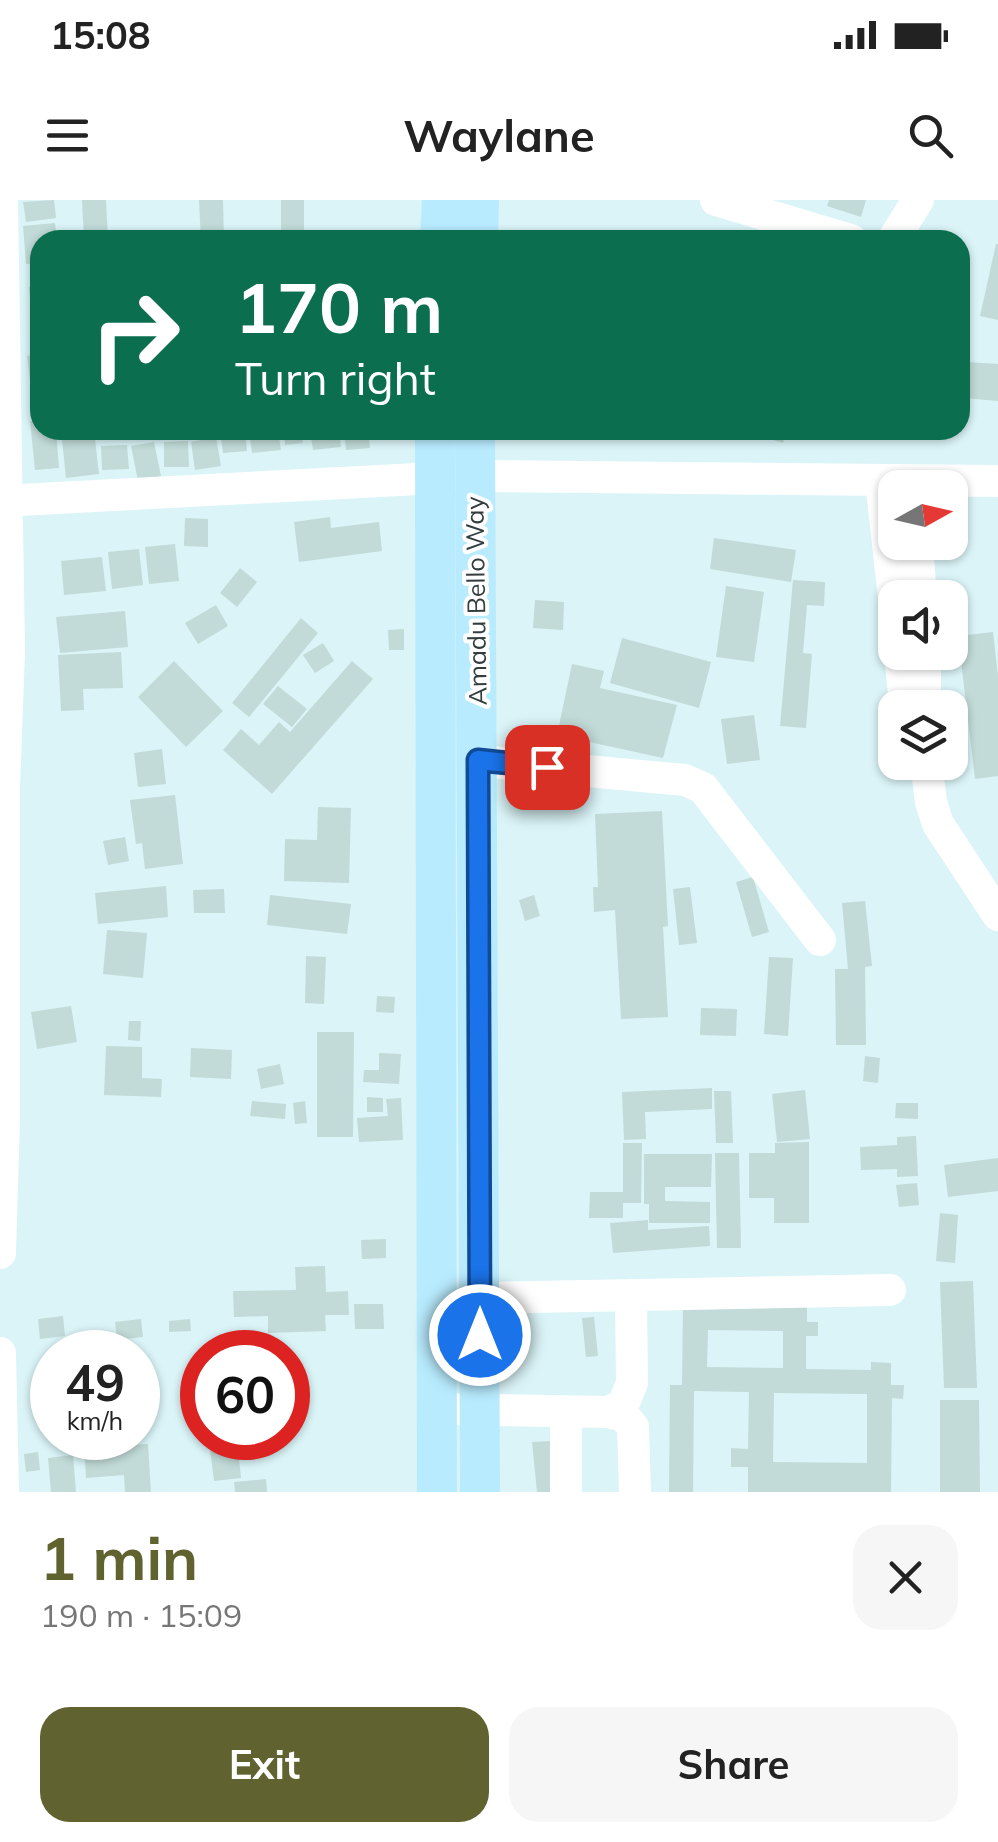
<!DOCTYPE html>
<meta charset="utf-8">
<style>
:root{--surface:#fff;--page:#f6f6f6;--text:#222;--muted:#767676;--accent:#60622f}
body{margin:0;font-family:Mulish,sans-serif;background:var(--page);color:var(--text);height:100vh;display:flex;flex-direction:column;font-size:38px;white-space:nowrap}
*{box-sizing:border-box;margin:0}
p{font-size:32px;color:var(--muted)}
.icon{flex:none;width:55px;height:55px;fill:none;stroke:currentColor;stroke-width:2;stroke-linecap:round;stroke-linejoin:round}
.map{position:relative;height:1292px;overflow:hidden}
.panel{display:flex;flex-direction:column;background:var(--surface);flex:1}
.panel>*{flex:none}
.hud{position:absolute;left:30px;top:30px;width:940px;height:210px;border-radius:30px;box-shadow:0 2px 8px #0004;background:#0b6e4f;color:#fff;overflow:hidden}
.needle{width:65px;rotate:82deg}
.buttons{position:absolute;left:878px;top:270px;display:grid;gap:20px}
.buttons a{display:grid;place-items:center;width:90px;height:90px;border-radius:20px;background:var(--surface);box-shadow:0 2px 8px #0004;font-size:50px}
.speed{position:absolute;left:30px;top:1130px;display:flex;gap:20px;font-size:50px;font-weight:700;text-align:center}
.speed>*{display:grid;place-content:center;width:130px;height:130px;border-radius:50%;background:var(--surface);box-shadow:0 2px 8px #0004;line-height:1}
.speed small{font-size:25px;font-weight:400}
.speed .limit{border:15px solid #d22;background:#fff;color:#111}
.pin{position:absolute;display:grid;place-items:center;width:85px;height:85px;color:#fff;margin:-42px;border-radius:20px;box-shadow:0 5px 15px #0006}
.me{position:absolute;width:110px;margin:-55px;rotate:0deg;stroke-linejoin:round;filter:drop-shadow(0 0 8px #0008)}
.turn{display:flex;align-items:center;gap:35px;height:210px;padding:0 40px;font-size:45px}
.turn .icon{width:130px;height:130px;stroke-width:2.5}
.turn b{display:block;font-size:70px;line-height:85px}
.round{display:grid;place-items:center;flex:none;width:105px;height:105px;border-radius:30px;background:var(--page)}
.overview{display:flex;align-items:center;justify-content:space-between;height:170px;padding:0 40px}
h1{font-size:60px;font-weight:700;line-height:75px;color:var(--accent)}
.primary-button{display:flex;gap:20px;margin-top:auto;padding:20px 40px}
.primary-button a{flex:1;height:115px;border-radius:30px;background:var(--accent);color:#fff;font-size:40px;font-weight:700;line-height:115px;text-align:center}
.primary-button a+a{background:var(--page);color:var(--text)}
.status{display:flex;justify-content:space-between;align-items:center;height:70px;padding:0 50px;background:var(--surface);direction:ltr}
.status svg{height:28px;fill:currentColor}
header{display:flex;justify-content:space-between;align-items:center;height:130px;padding:0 40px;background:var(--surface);font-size:45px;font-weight:700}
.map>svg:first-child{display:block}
</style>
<div class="status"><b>15:08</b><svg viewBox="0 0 49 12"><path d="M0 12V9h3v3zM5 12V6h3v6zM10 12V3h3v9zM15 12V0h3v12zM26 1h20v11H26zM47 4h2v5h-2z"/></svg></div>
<header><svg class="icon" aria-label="menu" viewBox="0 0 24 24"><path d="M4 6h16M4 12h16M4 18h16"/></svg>Waylane<svg class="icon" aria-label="search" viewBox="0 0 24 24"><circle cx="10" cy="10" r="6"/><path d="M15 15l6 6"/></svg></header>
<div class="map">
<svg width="998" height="1292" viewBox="0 0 998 1292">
<rect width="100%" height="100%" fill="#daf4f7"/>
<path fill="#c2dbd8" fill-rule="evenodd" d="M 54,0 L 56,18 L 26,22 L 23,2 Z
M 82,0 L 106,0 L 108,40 L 84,40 Z
M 199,0 L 223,0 L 224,40 L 201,40 Z
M 281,0 L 304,0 L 304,40 L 281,40 Z
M 829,0 L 866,0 L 861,17 L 827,6 Z
M 55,23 L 57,40 L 40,40 L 40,63 L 26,64 L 23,26 Z
M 996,44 L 998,44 L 998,120 L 980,116 Z
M 40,86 L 40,123 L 32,123 L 29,87 Z
M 40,154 L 40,194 L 32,195 L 27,156 Z
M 967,162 L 998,164 L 998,201 L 964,198 Z
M 40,220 L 40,230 L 56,230 L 59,268 L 35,270 L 30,221 Z
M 61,230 L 94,230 L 99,274 L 66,278 Z
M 129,230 L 163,230 L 163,236 L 130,240 Z
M 220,230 L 245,230 L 247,251 L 223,253 Z
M 249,230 L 278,230 L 281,250 L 252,253 Z
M 284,230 L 301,230 L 303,243 L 285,245 Z
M 310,230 L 339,230 L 341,247 L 313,250 Z
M 344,230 L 368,230 L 370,248 L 346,250 Z
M 741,230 L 787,230 L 783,243 Z
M 216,237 L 221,266 L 195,270 L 191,242 Z
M 188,241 L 189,267 L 164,267 L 164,242 Z
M 154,242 L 161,276 L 138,281 L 131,246 Z
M 127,245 L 129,269 L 102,270 L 101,246 Z
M 330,317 L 331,328 L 379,322 L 382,351 L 299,362 L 294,322 Z
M 185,318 L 208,319 L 208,347 L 184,346 Z
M 714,338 L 796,350 L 791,382 L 710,369 Z
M 175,344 L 179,381 L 149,384 L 145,347 Z
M 139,349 L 143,385 L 112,389 L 108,352 Z
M 102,357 L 106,391 L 64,395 L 61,361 Z
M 240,368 L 257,382 L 237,407 L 220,393 Z
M 793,380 L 825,382 L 824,406 L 807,405 L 803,453 L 812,454 L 806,528 L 780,526 Z
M 726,386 L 764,392 L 754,462 L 716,457 Z
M 535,400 L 564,402 L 563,430 L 533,428 Z
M 216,405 L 228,426 L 198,444 L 185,423 Z
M 125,411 L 128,447 L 60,453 L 56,417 Z
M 301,418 L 318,433 L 249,517 L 232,503 Z
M 404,429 L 404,450 L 389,450 L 388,430 Z
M 993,432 L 998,476 L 998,576 L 975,579 L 958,436 Z
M 622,438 L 711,462 L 699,508 L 610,483 Z
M 323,443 L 334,461 L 315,473 L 303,455 Z
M 121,452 L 123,488 L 83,489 L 84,510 L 61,511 L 58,455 Z
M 174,461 L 223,511 L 186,547 L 138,497 Z
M 352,461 L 373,479 L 272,594 L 223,550 L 241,529 L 259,545 L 279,522 L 290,532 Z
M 572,464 L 604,471 L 600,488 L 677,505 L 663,558 L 557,535 Z
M 278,486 L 307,509 L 292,527 L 263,504 Z
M 754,515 L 760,560 L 727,564 L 721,519 Z
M 162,549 L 166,584 L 138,587 L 134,553 Z
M 175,595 L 183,664 L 145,669 L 142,643 L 136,644 L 130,600 Z
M 318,607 L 351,608 L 349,683 L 284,681 L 285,639 L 317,640 Z
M 662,611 L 668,726 L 663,727 L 668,817 L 621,819 L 615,710 L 594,712 L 593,687 L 598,687 L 595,614 Z
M 125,637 L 129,661 L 108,665 L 103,641 Z
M 753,677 L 769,732 L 752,737 L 736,682 Z
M 166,686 L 168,717 L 98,724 L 95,693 Z
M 690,687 L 697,743 L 679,745 L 673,689 Z
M 224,689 L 225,713 L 194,713 L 193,690 Z
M 270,695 L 351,704 L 347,734 L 267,725 Z
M 534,695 L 540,716 L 525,721 L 519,700 Z
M 865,701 L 872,766 L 865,767 L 866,845 L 836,845 L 835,769 L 848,769 L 842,703 Z
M 107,730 L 147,733 L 143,778 L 103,774 Z
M 306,756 L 326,757 L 324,804 L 305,803 Z
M 769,757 L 793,758 L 788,836 L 764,834 Z
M 377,796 L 395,797 L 394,813 L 376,812 Z
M 71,806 L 77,842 L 37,849 L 31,812 Z
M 701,808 L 737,809 L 736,836 L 700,835 Z
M 129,821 L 141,821 L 140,841 L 128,840 Z
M 317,832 L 354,832 L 353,937 L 317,937 Z
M 106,846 L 142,847 L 142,878 L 162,879 L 161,897 L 104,895 Z
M 191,848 L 232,850 L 231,879 L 190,877 Z
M 379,853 L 401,854 L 399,884 L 363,882 L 364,870 L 379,870 Z
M 865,856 L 880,858 L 878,883 L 863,881 Z
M 280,864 L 284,884 L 261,889 L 257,869 Z
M 712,888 L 712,909 L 645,912 L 646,939 L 624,940 L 622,892 Z
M 805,890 L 810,939 L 777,942 L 772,894 Z
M 714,891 L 731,891 L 733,943 L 716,943 Z
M 367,897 L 383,898 L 383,912 L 367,912 Z
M 401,898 L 403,940 L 359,942 L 357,918 L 388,916 L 386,899 Z
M 252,901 L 286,904 L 285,919 L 250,916 Z
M 305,901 L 307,923 L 295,924 L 293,903 Z
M 896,903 L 918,903 L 918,919 L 895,918 Z
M 916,936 L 918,976 L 897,977 L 897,969 L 861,970 L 860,947 L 897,945 L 897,937 Z
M 809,942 L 809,1023 L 774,1023 L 774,998 L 749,998 L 749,953 L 775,953 L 775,943 Z
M 623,943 L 642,943 L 641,1003 L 623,1003 L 623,1018 L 589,1018 L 590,992 L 623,992 Z
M 715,953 L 739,953 L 741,1048 L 717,1048 Z
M 644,954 L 712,954 L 711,987 L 665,987 L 665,1001 L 710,1002 L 710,1023 L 649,1023 L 649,1004 L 644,1004 Z
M 998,958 L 998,991 L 948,997 L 944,965 Z
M 917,983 L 919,1005 L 899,1007 L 896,985 Z
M 940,1013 L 958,1015 L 955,1063 L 936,1061 Z
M 648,1020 L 648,1030 L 709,1026 L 710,1046 L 613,1053 L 610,1023 Z
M 386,1039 L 386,1058 L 362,1059 L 361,1040 Z
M 325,1066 L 326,1092 L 348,1091 L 349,1115 L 325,1115 L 326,1131 L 268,1133 L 268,1116 L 234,1117 L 233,1091 L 296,1090 L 295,1067 Z
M 973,1081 L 977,1188 L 944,1188 L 940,1082 Z
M 807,1100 L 807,1122 L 818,1122 L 818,1136 L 806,1136 L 806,1169 L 871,1170 L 871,1162 L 891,1163 L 891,1185 L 904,1185 L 903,1199 L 892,1198 L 891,1292 L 748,1292 L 748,1267 L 731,1267 L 731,1248 L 748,1249 L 749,1192 L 694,1191 L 693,1292 L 669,1292 L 670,1185 L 682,1185 L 683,1105 ZM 708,1130 L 783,1131 L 783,1168 L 707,1167 ZM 774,1193 L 867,1194 L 867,1263 L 773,1262 Z
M 354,1104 L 383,1104 L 384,1129 L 355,1129 Z
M 63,1116 L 65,1136 L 40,1139 L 38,1119 Z
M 594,1117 L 598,1156 L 586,1157 L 582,1118 Z
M 141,1119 L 143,1137 L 117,1140 L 115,1122 Z
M 190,1119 L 191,1131 L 169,1132 L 169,1121 Z
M 139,1172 L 154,1174 L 151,1196 L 138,1194 Z
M 940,1200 L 979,1200 L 980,1292 L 940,1292 Z
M 237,1239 L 241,1278 L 214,1281 L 209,1242 Z
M 550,1241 L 554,1292 L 537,1292 L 532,1242 Z
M 148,1244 L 151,1292 L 125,1292 L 124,1275 L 86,1278 L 84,1248 Z
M 38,1252 L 40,1270 L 26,1272 L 24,1254 Z
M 73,1255 L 76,1292 L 51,1292 L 48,1258 Z
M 266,1279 L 267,1292 L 235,1292 L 234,1282 Z"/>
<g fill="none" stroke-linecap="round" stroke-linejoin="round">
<path stroke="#fff" stroke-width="32" d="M 716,0 L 851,40
M 893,40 L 918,0
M 881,281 L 895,407
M 0,301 L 474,276 L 998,281
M 917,342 L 921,398
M 900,452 L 904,495 L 912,508
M 925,452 L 925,508
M 478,561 L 685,580 L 703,588 L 820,740
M 926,562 L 931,602 L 938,624 L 998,715
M 0,1053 L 4,917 L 4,588 L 9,452 L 2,0
M 480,1098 L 890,1090
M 0,1153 L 3,1292
M 437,1209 L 608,1212 L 624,1216 L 633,1227 L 635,1292
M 566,1211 L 566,1292
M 608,1212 L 623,1205 L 632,1183 L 631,1095"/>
<path stroke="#b8ebfe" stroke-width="40" d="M 440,40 L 442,0
M 478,40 L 479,0
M 435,230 L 437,1292
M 475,230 L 480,1292"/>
</g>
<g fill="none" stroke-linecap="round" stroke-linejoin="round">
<g stroke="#114b97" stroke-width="25">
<path id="route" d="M 480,1135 L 478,560 L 547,567"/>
</g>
<use href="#route" stroke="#1a73e8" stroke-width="18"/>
</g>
<g text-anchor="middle" stroke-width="8" stroke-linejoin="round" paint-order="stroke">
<g font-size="25" fill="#333d3e" stroke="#fff">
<text transform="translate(476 401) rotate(-91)" y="9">Amadu Bello Way</text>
</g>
</g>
</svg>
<div class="buttons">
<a><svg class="needle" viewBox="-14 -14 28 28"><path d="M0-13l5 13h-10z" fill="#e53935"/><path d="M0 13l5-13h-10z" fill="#767676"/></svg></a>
<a><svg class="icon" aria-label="sound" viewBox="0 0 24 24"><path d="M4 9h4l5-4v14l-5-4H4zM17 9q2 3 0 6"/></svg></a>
<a><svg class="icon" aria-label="layers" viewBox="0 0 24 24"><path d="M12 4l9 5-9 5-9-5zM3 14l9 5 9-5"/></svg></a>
</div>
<div class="speed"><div>49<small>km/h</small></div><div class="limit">60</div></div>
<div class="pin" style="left:547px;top:567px;background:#d93025"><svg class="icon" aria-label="arrive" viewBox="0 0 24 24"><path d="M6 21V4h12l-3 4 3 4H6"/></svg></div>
<svg class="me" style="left:480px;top:1135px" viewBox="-20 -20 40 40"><circle r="17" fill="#1a73e8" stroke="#fff" stroke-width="3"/><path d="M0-11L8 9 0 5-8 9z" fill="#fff"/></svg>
<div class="hud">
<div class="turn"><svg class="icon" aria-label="right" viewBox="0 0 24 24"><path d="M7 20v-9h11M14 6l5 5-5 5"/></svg><div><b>170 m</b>Turn right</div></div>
</div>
</div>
<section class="panel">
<div class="overview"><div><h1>1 min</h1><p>190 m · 15:09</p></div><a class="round"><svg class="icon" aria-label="close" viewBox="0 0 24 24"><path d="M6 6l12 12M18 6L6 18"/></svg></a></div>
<div class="primary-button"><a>Exit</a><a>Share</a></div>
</section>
